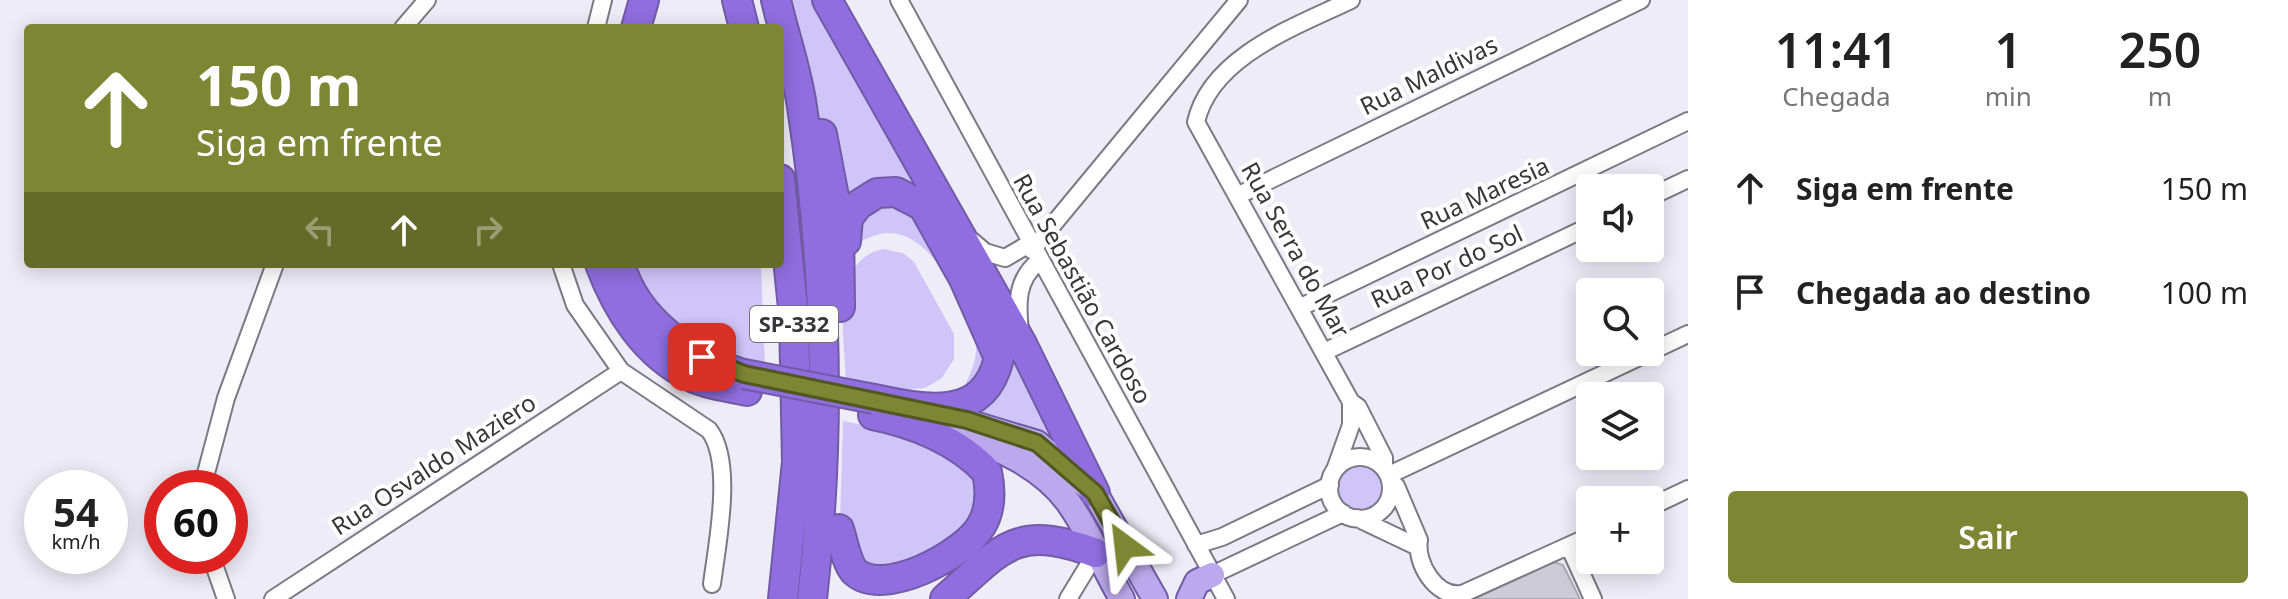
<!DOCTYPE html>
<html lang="pt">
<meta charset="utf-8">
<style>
:root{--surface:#fff;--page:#f6f6f6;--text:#222;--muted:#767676;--accent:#7d8633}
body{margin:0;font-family:"Noto Sans",sans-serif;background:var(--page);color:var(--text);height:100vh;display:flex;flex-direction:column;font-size:30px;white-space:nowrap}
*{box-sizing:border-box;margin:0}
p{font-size:26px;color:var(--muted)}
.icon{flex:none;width:44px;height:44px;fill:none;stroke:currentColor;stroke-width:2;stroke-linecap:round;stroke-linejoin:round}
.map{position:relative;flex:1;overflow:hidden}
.panel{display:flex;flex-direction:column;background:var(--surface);width:600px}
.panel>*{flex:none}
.hud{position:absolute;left:24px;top:24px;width:760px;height:244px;border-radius:8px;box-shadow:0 4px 20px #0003;background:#7d8633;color:#fff;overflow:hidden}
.fabs{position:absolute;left:1576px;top:174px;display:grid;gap:16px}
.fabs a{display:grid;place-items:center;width:88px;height:88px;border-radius:8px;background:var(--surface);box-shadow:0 4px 20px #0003;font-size:40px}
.speed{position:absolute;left:24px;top:470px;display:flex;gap:16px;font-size:40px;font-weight:700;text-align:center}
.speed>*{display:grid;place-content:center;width:104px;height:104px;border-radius:50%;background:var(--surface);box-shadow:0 4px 20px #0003;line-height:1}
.speed small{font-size:20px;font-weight:400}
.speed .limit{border:12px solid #d22;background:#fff;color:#111}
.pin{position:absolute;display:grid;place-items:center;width:68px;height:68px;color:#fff;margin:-34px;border-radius:16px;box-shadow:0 4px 12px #0006}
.me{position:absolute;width:88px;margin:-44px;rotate:330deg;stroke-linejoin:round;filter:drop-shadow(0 0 6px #0008)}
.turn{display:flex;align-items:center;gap:28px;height:168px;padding:0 40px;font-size:36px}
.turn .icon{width:104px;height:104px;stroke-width:2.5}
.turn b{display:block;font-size:56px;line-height:68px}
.lanes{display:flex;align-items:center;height:76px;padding:0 40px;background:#0003;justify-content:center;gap:40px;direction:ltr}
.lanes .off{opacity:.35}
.eta{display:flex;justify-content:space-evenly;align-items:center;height:136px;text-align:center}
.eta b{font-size:48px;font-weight:600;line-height:56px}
.cta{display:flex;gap:16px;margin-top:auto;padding:16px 40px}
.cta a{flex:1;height:92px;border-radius:8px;background:var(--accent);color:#fff;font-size:32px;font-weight:600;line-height:92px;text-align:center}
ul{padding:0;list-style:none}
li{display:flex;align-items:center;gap:24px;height:104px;padding:0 40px}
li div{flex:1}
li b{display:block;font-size:30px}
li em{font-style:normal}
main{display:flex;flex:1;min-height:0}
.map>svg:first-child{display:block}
</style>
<main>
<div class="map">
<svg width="1688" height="599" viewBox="0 0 1688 599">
<rect width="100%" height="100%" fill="#eeecf7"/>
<path fill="#d0c5f8" d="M 787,0 L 819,0 L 1073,462 L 961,413 C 959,382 978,373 976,343 C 975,326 964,307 956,292 C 931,248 898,208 847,252 Z
M 883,249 L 903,253 L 914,262 L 954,334 L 954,359 L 942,378 L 925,388 L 888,391 L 846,381 C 845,340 828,261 883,249 Z
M 628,264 L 761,264 L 765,368 L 749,367 L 671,329 Z
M 843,421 L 887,430 L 958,457 L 976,477 L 977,519 L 913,569 L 866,567 L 840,524 Z
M1336 488a24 24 0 1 1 48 0a24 24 0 1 1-48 0Z"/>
<path fill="#cdcbd6" stroke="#acaab4" stroke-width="2" d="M 1553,562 L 1563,565 L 1580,599 L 1474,599 Z"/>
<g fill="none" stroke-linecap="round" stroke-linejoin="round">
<g stroke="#7b7984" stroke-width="20">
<path id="minor" d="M 899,0 L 1226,599
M 1351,0 C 1297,26 1211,56 1196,122 L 1351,402 L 1358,407 L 1384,458 L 1384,468
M 403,28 L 427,0
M 596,28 L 603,0
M 1237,196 L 1641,0
M 1650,197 L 1688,179
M 972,241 L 985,252 L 1005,258 L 1029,244
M 1032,250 L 1239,0
M 561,264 L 575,305 L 621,371 L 709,430 C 734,463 717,544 712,584
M 1301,307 L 1688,121
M 1020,331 C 1017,303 1016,280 1039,261
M 1324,352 L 1590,226
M1329 488a31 31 0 1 1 62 0a31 31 0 1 1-62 0Z
M 1335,470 L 1351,425 L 1351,402
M 1389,475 L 1688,334
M 1391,483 L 1396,486 L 1419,540 C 1415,563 1436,598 1462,594 L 1590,536
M 205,488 L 205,477 L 226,398 L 275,264
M 1650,507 L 1688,489
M 1357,518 L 1418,547
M 1196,545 L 1222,537 L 1330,485
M 1569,546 L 1593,599
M 211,556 L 226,599
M 1212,575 L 1343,513
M 273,599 L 621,371
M 1068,599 L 1096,553"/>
</g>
<g stroke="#715ba6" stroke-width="28">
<path id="primary" d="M 931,411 L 1037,443 L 1095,493 L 1155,599
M 960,435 C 998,446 1044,469 1068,502 C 1089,531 1104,568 1122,599
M 1189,599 L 1197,582 L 1212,575"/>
</g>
<g stroke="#715ba6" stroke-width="32">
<path id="motorway" d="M 737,0 L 744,28
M 776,0 C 784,35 797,71 802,107 C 827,270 831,435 812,599
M 827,0 L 1022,344 L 1095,493
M 636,28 L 644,0
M 822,134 L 839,223 L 840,307
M 780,179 L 794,318 L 797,462 L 783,599
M 846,241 L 848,218 L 858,205 L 877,193 L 896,192 L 923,206 L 964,279 L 999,358 C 984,422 926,410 874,399
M 600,264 C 617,310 646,356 692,377 C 708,385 730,387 747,391
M 620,264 C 636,321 690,357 743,374
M 839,529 C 843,541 846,561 854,571 C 882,599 964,555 981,526 C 991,510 991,491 987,472 C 958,441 914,423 873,415
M 945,599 C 1003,548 1015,523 1096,553"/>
</g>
<use href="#minor" stroke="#fff" stroke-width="16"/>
<use href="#primary" stroke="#bca8ec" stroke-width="24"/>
<use href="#motorway" stroke="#906edf" stroke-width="28"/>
<g stroke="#715ba6" stroke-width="32" stroke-linecap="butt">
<path id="motorway-bridge" d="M 744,374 L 874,399"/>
</g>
<use href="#motorway-bridge" stroke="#906edf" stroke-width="28"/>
</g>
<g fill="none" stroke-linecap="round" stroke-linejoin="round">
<g stroke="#515721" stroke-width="20">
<path id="route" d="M 702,357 L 744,374 L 967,420 L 1037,443 L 1095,493 L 1125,546"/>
</g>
<use href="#route" stroke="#7d8633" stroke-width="14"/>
</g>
<g text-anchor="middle" stroke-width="8" stroke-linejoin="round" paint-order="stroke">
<rect fill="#fff" stroke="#737376" stroke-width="2" x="750" y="306" width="88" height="36" rx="6"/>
<g font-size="22" font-weight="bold" fill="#37373b">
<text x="794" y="332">SP-332</text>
</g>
<g font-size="24" fill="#37373b" stroke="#fff">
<text transform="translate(1429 76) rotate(-26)" y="8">Rua Maldivas</text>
<text transform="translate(1485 194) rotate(-25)" y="8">Rua Maresia</text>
<text transform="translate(1295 250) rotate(61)" y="8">Rua Serra do Mar</text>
<text transform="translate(1447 267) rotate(-25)" y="8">Rua Por do Sol</text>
<text transform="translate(1082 289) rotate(61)" y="8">Rua Sebastião Cardoso</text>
<text transform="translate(434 465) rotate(-33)" y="8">Rua Osvaldo Maziero</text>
</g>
</g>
</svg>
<div class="fabs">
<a><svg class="icon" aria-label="sound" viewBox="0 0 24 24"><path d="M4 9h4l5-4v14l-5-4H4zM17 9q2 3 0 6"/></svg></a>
<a><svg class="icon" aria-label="search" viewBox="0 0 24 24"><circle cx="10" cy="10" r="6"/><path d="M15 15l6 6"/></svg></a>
<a><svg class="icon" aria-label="layers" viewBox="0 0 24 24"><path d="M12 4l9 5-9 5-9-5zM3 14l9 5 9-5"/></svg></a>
<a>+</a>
</div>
<div class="speed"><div>54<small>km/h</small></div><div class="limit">60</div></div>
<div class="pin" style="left:702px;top:357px;background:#d93025"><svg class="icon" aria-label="arrive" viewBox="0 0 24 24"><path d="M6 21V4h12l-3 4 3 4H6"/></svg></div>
<svg class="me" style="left:1125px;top:546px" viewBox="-20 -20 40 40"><path d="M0-17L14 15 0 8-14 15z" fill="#7d8633" stroke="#fff" stroke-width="4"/></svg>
<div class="hud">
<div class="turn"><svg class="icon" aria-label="ahead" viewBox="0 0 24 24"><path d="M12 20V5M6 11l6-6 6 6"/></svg><div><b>150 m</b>Siga em frente</div></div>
<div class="lanes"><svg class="icon off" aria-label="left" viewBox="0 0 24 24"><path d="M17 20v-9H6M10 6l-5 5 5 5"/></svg><svg class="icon" aria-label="ahead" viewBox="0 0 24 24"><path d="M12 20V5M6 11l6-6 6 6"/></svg><svg class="icon off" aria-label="right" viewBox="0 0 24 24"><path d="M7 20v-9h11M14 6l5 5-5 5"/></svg></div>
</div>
</div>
<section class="panel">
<div class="eta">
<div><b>11:41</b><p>Chegada</p></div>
<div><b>1</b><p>min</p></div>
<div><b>250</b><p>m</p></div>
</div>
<ul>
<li><svg class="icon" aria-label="ahead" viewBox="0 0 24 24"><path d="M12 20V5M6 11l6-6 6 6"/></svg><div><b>Siga em frente</b></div><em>150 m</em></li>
<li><svg class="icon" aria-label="arrive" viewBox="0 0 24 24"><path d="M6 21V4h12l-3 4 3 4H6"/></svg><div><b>Chegada ao destino</b></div><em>100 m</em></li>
</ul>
<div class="cta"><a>Sair</a></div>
</section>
</main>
